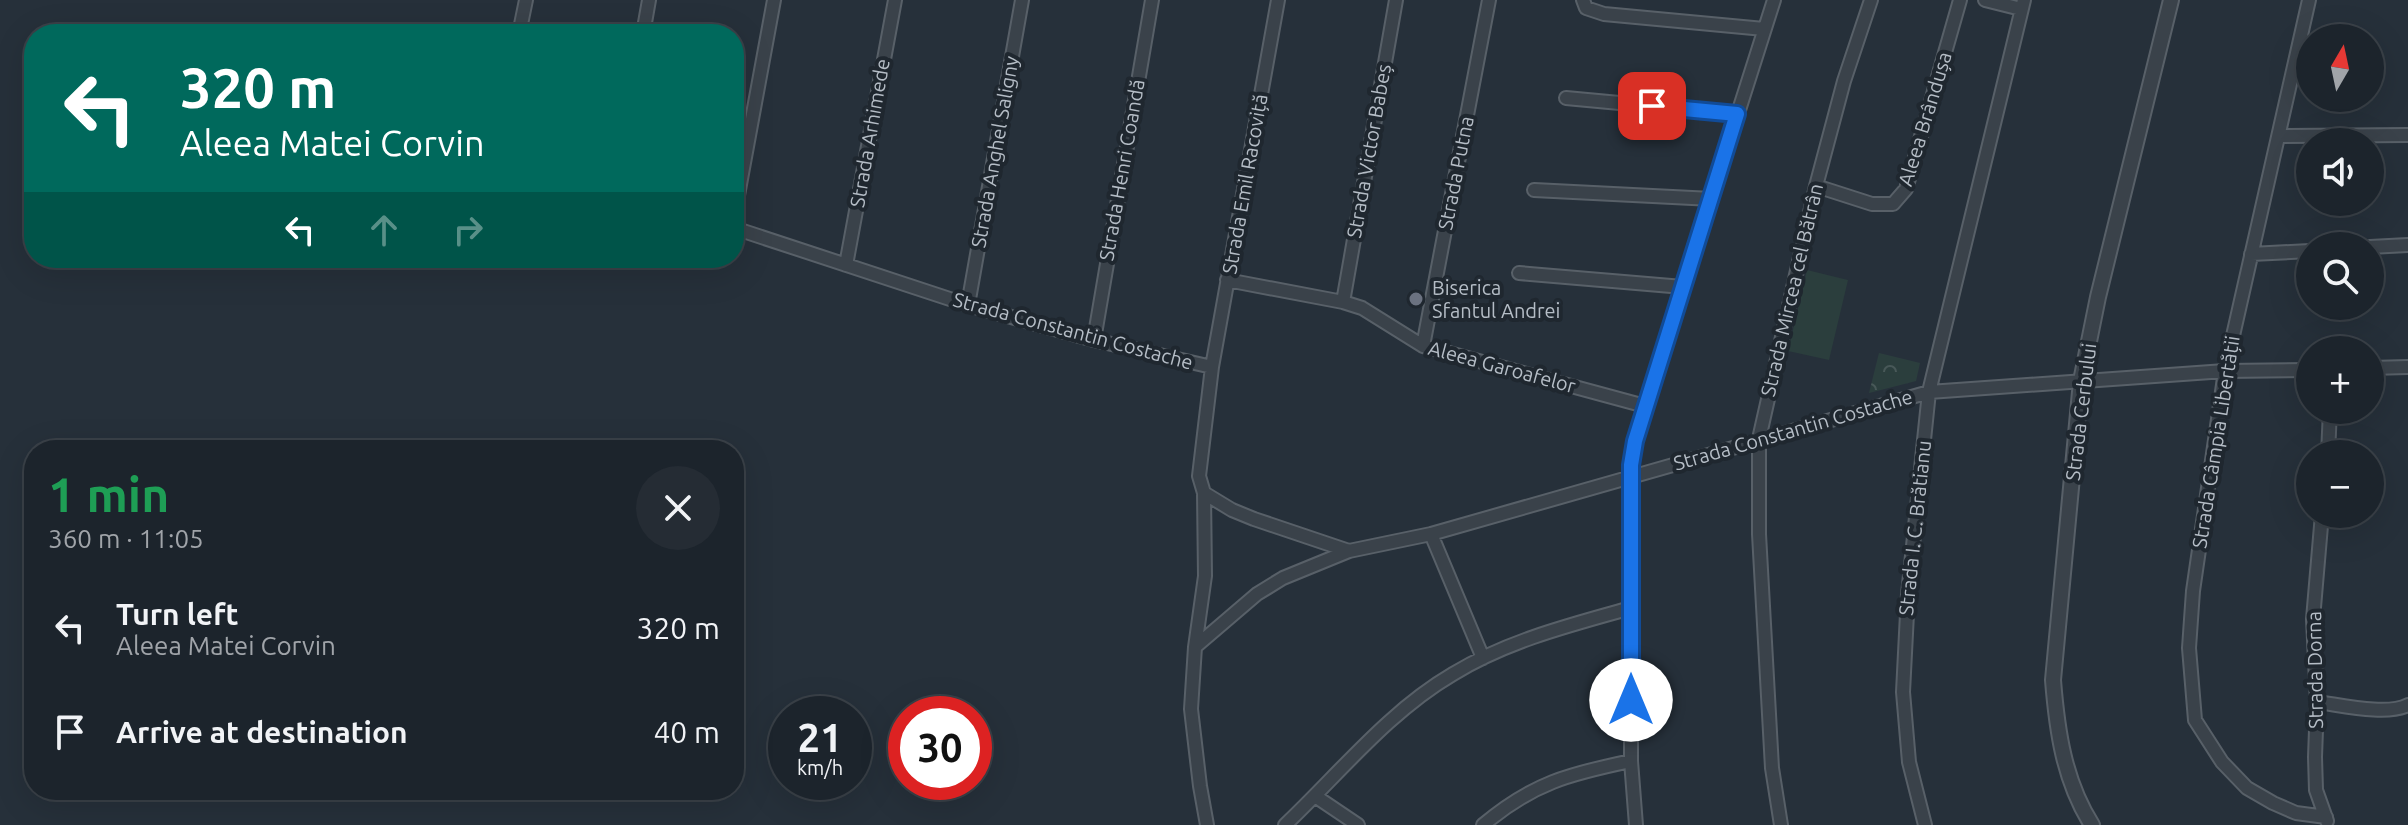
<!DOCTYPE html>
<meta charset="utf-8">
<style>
:root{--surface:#1c242c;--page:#252c34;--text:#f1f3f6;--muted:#a0a4a9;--line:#3a4148}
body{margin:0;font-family:Ubuntu,sans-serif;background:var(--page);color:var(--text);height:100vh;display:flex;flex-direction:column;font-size:30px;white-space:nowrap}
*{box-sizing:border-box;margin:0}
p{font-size:26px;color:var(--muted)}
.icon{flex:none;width:44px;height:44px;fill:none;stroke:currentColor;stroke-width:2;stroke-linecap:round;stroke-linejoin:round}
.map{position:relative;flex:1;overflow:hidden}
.side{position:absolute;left:24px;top:440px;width:720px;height:360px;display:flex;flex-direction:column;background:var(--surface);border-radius:32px;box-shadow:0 8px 32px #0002,0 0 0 2px var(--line)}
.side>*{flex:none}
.top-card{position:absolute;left:24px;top:24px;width:720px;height:244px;border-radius:32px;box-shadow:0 8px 32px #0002,0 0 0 2px var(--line);background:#00695c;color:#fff;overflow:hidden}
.needle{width:52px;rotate:9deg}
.fabs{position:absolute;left:2296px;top:24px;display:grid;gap:16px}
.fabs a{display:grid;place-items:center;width:88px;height:88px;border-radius:50%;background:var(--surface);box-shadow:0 8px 32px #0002,0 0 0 2px var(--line);font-size:40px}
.speed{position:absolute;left:768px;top:696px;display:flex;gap:16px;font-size:40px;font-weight:700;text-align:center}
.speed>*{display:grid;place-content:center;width:104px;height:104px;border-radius:50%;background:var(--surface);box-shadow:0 8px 32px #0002,0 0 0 2px var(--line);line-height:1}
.speed small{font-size:20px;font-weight:400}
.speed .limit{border:12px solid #d22;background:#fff;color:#111}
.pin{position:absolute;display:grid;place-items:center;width:68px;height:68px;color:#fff;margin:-34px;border-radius:16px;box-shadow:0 4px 12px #0006}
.me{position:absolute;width:88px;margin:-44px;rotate:0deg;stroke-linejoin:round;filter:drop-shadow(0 0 6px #0008)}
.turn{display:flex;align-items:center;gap:28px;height:168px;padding:0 24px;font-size:36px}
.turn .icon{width:104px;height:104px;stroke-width:2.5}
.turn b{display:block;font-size:56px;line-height:68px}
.lanes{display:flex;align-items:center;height:76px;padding:0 24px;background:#0003;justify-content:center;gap:40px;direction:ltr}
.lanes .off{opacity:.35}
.round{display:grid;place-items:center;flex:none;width:84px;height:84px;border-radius:42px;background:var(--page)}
.summary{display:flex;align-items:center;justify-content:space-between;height:136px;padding:0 24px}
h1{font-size:48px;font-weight:600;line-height:60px;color:#1e9e55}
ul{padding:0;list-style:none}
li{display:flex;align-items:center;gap:24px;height:104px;padding:0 24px}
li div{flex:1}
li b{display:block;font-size:30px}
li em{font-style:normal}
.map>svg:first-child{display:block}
</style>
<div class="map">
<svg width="2408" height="825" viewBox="0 0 2408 825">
<defs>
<pattern id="park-crowns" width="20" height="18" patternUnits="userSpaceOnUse" patternTransform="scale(2)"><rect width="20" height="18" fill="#2b3e3d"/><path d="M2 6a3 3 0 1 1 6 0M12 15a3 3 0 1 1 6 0" fill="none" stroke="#485858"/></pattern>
</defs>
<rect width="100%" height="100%" fill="#26303a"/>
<path fill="url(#park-crowns)" d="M 1879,353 L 1920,363 L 1916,381 L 1869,393 Z"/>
<path fill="#2b3e3d" d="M 1807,270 L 1848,280 L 1829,360 L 1788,351 Z"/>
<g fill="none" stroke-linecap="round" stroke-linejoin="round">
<g stroke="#586068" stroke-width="16">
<path id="minor" d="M 1583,0 L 1586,8 L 1604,14 L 1764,29
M 1985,0 L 2021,9
M 2309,0 L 2225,371 L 2193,591 L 2189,648 L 2195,720 L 2222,762 L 2247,788 L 2273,803 L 2296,813 L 2326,817
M 519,34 L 526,0
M 643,34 L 649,0
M 1566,98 L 1737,114
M 2279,136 L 2408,135
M 1816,186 L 1872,204 L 1893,204 L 1906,189 L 1960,0
M 1534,190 L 1712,199
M 734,217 L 774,0
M 734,228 L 968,305 L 1094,340 L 1212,367 L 1199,476 L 1204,493 L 1232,510 L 1254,519 L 1349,551 L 1431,534 L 1929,392 L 2225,371 L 2310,370
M 2370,247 L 2408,245
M 2251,254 L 2310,251
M 846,265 L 895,0
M 1519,273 L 1683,287
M 1227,280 L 1343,302 L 1362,308 L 1423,346 L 1645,406
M 1343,302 L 1396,0
M 968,305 L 1022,0
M 1094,340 L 1152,0
M 1423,346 L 1489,0
M 1212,367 L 1278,0
M 2370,368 L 2408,367
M 2328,454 L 2330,410
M 1204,493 L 1205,576 L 1195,647 L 1191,709 L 1200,786 L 1207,825
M 2322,514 L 2313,619 L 2317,702 L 2315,757 L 2316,790 L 2327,821
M 1431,534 L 1483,658
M 1195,647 L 1257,594 L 1283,578 L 1349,551
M 2317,702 C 2341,705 2387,716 2408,705
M 1315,796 L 1358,825
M 1285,825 C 1339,774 1388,712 1453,674 C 1507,641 1570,625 1631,608
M 1483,825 C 1533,783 1569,774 1631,761
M 1636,825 L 1631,761 L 1631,465 L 1635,441 L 1645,406 L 1774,0
M 1781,825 L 1772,768 L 1759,534 L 1759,439 L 1816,186 L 1844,81 L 1871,0
M 1925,825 L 1909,762 L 1903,692 L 1908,594 L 1929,392 L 2024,0"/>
</g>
<g stroke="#586068" stroke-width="18">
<path id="tertiary" d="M 2092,825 C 2064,781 2057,731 2053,680 L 2081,381 L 2098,297 L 2171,0"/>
</g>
<use href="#minor" stroke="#3a424a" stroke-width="12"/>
<use href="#tertiary" stroke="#3a424a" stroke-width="14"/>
</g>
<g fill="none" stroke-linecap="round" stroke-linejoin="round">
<g stroke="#114b97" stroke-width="20">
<path id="route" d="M 1631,700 L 1631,465 L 1635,441 L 1737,114 L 1652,106"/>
</g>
<use href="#route" stroke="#1a73e8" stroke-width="14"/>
</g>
<circle fill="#6b7280" stroke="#1f272f" stroke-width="3" cx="1416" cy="299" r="8"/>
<g text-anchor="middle" stroke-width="8" stroke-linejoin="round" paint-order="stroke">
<g font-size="20" fill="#b5bdc6" stroke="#1f272f">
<text transform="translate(1925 119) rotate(-73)" y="7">Aleea Brândușa</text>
<text transform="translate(870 133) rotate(-80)" y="7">Strada Arhimede</text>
<text transform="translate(1369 151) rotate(-80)" y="7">Strada Victor Babeș</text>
<text transform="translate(995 152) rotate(-80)" y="7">Strada Anghel Saligny</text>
<text transform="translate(1122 170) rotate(-80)" y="7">Strada Henri Coandă</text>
<text transform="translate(1456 173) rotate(-79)" y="7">Strada Putna</text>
<text transform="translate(1245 184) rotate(-80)" y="7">Strada Emil Racoviță</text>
<text transform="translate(1792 290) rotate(-77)" y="7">Strada Mircea cel Bătrân</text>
<text transform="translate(1073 331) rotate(15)" y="7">Strada Constantin Costache</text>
<text transform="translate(1502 367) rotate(15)" y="7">Aleea Garoafelor</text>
<text transform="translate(2081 412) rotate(-83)" y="7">Strada Cerbului</text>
<text transform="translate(1793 430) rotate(-16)" y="7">Strada Constantin Costache</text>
<text transform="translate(2216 442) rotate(-81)" y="7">Strada Câmpia Libertății</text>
<text transform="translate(1915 528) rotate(-84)" y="7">Strada I. C. Brătianu</text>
<text transform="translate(2315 670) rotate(-91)" y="7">Strada Dorna</text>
</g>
<g font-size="20" fill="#b5bdc6" stroke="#1f272f" text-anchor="start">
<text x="1432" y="295">Biserica<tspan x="1432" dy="23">Sfantul Andrei</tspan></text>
</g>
</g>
</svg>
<div class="fabs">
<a><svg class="needle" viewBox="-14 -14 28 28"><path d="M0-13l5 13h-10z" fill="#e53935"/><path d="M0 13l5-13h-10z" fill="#a0a4a9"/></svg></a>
<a><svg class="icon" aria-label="sound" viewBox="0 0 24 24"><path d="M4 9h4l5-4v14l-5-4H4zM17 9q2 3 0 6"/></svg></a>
<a><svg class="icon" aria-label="search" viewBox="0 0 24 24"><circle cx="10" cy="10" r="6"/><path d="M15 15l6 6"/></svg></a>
<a>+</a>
<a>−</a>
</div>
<div class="speed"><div>21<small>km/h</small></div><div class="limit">30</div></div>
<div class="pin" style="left:1652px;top:106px;background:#d93025"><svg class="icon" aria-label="arrive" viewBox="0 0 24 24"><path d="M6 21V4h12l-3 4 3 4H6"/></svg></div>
<svg class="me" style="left:1631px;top:700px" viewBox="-20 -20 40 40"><circle r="19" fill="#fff"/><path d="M0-13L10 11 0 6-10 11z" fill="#1a73e8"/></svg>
<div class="top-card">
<div class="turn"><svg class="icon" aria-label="left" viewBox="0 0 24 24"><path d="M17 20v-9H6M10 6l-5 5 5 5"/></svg><div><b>320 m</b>Aleea Matei Corvin</div></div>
<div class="lanes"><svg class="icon" aria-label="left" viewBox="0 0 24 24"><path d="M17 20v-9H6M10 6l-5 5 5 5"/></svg><svg class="icon off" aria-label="ahead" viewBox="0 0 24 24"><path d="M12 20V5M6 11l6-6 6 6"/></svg><svg class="icon off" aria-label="right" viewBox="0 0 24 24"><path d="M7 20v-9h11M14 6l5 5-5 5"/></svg></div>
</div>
<section class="side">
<div class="summary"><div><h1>1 min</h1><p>360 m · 11:05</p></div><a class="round"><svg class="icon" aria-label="close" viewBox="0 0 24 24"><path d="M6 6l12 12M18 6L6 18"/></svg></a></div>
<ul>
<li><svg class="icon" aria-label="left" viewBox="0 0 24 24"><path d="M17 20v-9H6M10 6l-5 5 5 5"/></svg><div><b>Turn left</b><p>Aleea Matei Corvin</p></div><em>320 m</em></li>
<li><svg class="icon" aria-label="arrive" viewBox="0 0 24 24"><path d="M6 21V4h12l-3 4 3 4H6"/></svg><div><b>Arrive at destination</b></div><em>40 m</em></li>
</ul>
</section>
</div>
